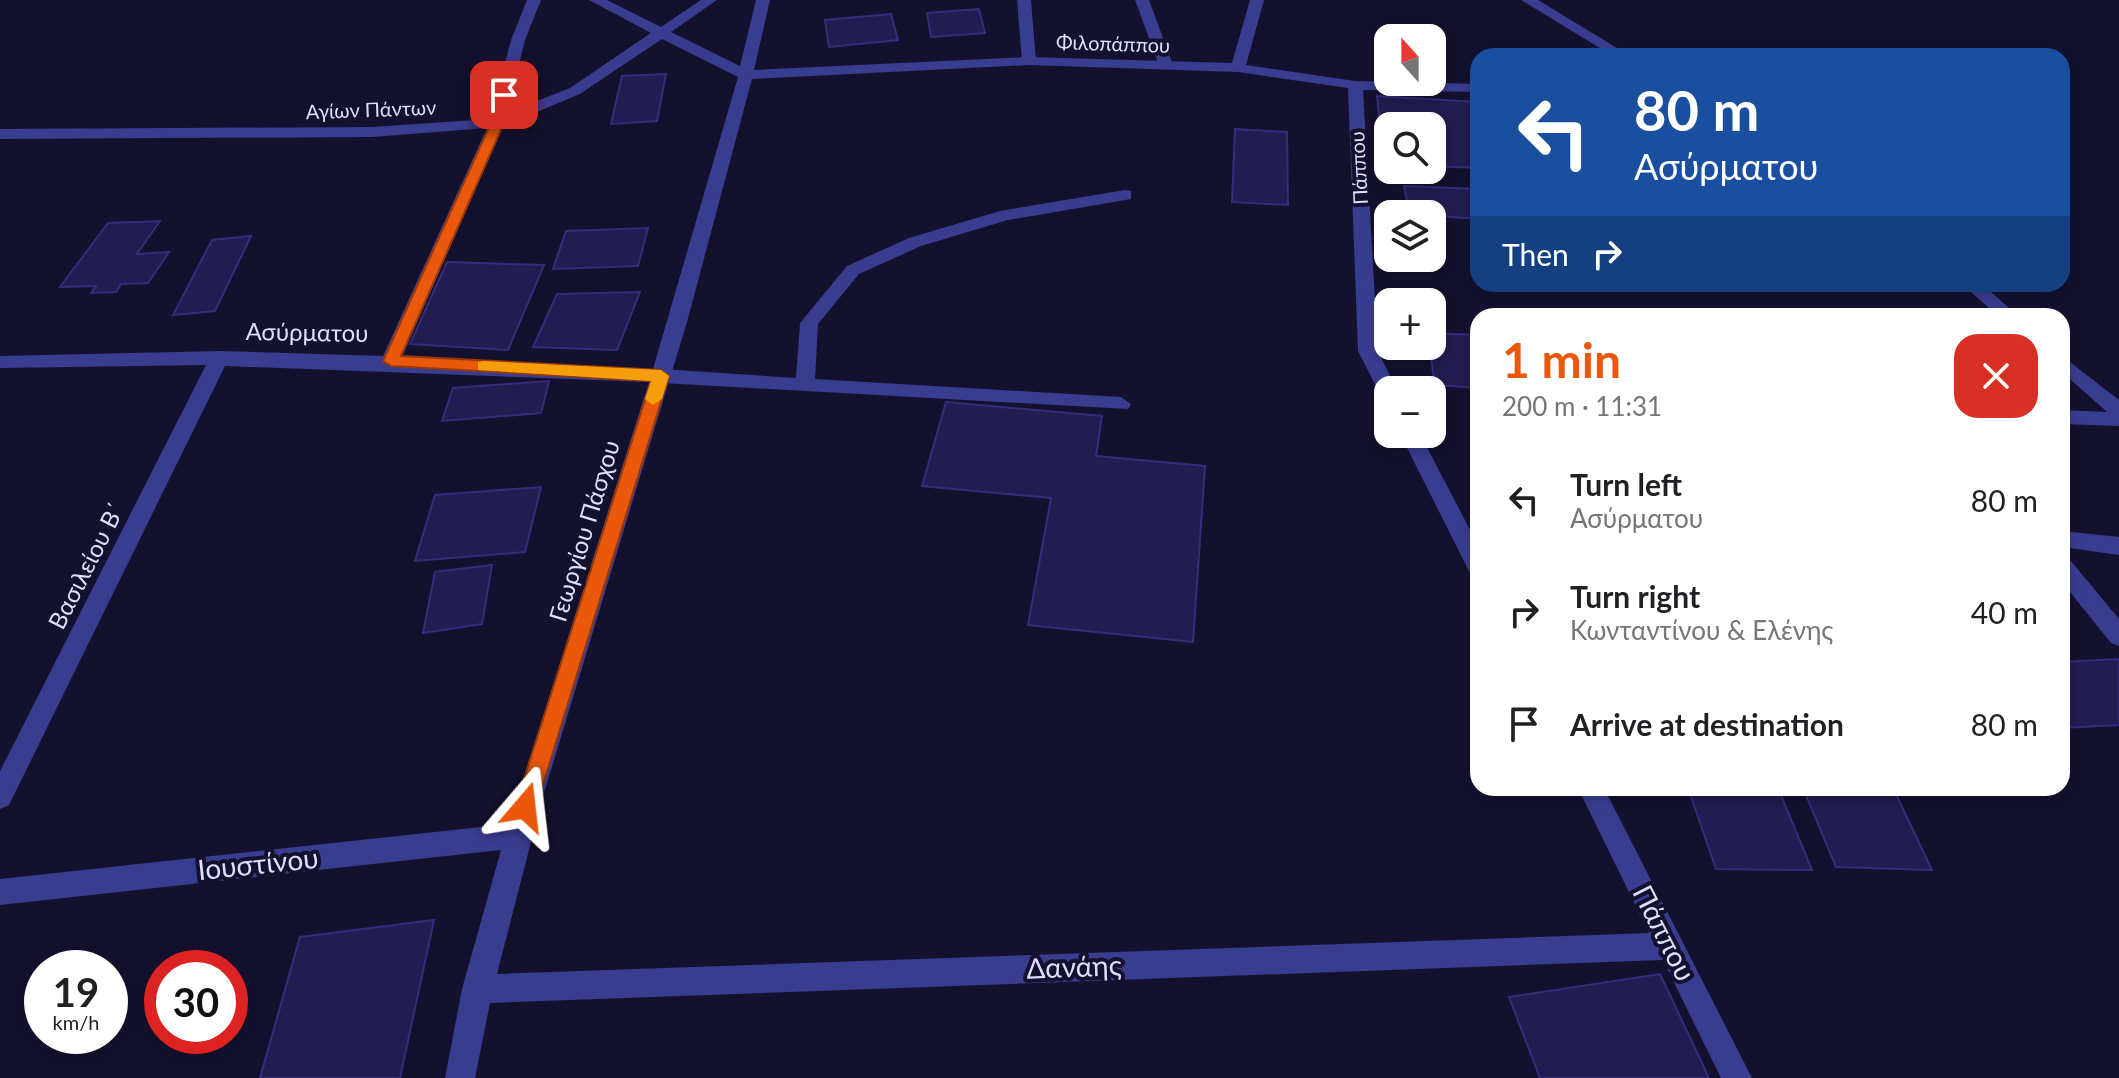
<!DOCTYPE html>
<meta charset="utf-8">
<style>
:root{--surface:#fff;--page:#f6f6f6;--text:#202124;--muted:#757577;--accent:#ea580c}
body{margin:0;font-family:Lato,sans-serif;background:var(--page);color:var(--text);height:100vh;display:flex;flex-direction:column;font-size:30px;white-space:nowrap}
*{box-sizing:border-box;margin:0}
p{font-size:26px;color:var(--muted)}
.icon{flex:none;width:44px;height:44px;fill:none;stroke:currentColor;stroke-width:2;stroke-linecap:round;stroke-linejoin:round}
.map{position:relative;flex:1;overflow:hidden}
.sheet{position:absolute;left:1470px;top:308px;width:600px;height:488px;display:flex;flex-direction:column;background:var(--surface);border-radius:24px;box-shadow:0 4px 12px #0003}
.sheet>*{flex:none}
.banner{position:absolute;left:1470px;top:48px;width:600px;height:244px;border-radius:24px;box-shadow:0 4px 12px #0003;background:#1a4fa0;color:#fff;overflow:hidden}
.needle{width:52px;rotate:339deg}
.fabs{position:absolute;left:1374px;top:24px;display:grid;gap:16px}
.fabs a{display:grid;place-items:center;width:72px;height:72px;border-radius:16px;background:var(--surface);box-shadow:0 4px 12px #0003;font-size:40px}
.speed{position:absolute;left:24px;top:950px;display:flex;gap:16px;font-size:40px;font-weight:700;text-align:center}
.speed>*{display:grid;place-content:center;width:104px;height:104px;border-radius:50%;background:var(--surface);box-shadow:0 4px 12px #0003;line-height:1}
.speed small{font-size:20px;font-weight:400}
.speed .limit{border:12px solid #d22;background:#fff;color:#111}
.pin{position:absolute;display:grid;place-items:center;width:68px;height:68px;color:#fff;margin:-34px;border-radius:16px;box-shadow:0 4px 12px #0006}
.me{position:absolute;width:88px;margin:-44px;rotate:17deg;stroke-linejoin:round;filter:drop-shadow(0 0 6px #0008)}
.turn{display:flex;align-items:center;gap:28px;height:168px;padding:0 32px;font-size:36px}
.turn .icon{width:104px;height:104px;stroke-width:2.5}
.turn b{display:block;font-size:56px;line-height:68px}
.then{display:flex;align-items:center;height:76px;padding:0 32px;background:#0003;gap:16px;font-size:30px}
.round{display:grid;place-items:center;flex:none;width:84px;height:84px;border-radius:24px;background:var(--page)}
.summary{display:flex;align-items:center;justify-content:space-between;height:136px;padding:0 32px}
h1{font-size:48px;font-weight:700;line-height:60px;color:var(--accent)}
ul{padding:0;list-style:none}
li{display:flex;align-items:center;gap:24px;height:112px;padding:0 32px}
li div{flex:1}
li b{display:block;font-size:30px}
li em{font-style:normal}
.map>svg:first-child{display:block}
</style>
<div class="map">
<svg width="2119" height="1078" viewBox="0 0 2119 1078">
<rect width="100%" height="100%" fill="#13112e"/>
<path fill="#221c50" stroke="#362c7e" stroke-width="2" d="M 979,9 L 985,33 L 931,37 L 927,13 Z
M 891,14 L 898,40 L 829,47 L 825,20 Z
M 666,74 L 657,121 L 611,124 L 622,76 Z
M 1377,96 L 1478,102 L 1478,168 L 1432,166 L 1432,126 L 1388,126 L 1388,163 L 1384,163 Z
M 1235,129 L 1287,132 L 1288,205 L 1232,202 Z
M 1404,186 L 1478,189 L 1478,219 L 1410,214 Z
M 160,221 L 137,254 L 169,252 L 148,283 L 121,284 L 116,292 L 91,293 L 96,286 L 60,287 L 108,223 Z
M 648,228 L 638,266 L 553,269 L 566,231 Z
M 251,236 L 215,311 L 173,315 L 212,240 Z
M 447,262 L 544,265 L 508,350 L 410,344 Z
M 640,292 L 617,350 L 533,347 L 557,294 Z
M 1432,333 L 1478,335 L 1478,388 L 1435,385 L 1429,346 L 1432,346 Z
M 549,381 L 541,413 L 442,421 L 453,388 Z
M 946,402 L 1102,416 L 1096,456 L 1205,466 L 1193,642 L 1028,625 L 1051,498 L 922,486 Z
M 541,487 L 525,552 L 415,561 L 435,495 Z
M 492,565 L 482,624 L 423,633 L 435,572 Z
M 2119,659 L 2119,725 L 2062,728 L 2062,662 Z
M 1688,788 L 1778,788 L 1812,870 L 1716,869 Z
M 1803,788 L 1893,788 L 1932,870 L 1836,867 Z
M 434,920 L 400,1078 L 260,1078 L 300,937 Z
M 1660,974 L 1709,1078 L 1540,1078 L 1509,997 Z"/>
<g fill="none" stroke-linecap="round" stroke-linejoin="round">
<path fill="#393d90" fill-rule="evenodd" d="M 1017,0 L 1031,0 L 1036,61 L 1029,65 L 1022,61 Z
M 1135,0 L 1149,0 L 1173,65 L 1171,68 L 1159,65 Z
M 1125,190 L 1131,191 L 1131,199 L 1008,220 L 921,246 L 859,274 L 818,324 L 815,379 L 1121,397 L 1131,404 L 1128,409 L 661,383 L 651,376 L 661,369 L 796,378 L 800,323 L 847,266 L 909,238 L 1000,211 Z"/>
<path fill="#393d90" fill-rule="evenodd" d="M 527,0 L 541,0 L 525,40 L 507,113 L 570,88 L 651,33 L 589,0 L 607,0 L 661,27 L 701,0 L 717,0 L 671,32 L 740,66 L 756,0 L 770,0 L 754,70 L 1029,57 L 1232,63 L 1250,0 L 1264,0 L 1246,65 L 1355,81 L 1478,84 L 1478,92 L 1363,90 L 1378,351 L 1397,390 L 1388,390 L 1388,398 L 1381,396 L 1358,351 L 1348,88 L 1238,72 L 1029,65 L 752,79 L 687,322 L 541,803 L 497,974 L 1649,933 L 1578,788 L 1604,788 L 1752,1078 L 1721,1078 L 1663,960 L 490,1003 L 475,1078 L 445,1078 L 462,989 L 501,850 L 0,905 L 0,879 L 509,824 L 649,382 L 225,366 L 9,805 L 0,809 L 0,771 L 206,365 L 0,368 L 0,356 L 220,351 L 383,356 L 487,128 L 372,137 L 0,139 L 0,129 L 372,127 L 490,119 L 511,40 ZM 662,39 L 738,77 L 653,369 L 402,357 L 503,126 L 580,94 Z
M 1521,0 L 1538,0 L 1630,56 L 1613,56 Z
M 1962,284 L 1982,284 L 2018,316 L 1998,316 Z
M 2062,356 L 2119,400 L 2119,426 L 2062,424 L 2062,410 L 2107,412 L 2062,372 Z
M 1400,434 L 1420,434 L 1478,545 L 1478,576 L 1470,573 Z
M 2062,531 L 2119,537 L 2119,555 L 2062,547 Z
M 2062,557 L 2070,560 L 2119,619 L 2119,646 L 2111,643 L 2062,582 Z"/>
</g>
<path fill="#ea580c" stroke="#983908" stroke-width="2" d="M 504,91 L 510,95 L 504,123 L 401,356 L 661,370 L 669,376 L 536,807 L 533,814 L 525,817 L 518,814 L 515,807 L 651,381 L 391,366 L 383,361 L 491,123 L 498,95 Z"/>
<path fill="#f59e0b" d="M 484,361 L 661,370 L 669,376 L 662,399 L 653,405 L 645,399 L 651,381 L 478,370 L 478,362 Z"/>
<g text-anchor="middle" stroke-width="8" stroke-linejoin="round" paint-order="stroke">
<g font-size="20" fill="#dfdeff" stroke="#13112e">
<text transform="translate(1113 44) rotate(2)" y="7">Φιλοπάππου</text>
<text transform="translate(371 110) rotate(-2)" y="7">Αγίων Πάντων</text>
<text transform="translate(1359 168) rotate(-93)" y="7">Πάππου</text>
</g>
<g font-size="24" fill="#dfdeff" stroke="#13112e">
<text transform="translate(307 333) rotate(1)" y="8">Ασύρματου</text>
<text transform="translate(585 531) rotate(-73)" y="8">Γεωργίου Πάσχου</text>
<text transform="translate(87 566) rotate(-63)" y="8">Βασιλείου Β΄</text>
</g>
<g font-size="28" fill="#dfdeff" stroke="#13112e">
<text transform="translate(258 864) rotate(-6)" y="10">Ιουστίνου</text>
<text transform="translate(1664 933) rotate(63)" y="10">Πάππου</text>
<text transform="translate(1074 967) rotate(-2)" y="10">Δανάης</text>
</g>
</g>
</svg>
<div class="fabs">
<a><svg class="needle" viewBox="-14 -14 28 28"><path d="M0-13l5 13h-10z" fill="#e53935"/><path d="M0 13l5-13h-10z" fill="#757577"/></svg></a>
<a><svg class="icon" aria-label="search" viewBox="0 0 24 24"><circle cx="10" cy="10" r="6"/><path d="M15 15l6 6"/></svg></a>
<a><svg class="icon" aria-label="layers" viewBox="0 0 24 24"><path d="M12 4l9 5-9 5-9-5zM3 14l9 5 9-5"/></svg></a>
<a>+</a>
<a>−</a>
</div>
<div class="speed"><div>19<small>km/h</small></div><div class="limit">30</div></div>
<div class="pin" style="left:504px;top:95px;background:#d93025"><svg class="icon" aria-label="arrive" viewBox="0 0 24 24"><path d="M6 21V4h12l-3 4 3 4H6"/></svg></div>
<svg class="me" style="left:525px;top:807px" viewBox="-20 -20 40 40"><path d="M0-17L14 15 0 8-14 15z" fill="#ea580c" stroke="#fff" stroke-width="4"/></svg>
<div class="banner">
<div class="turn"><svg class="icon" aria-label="left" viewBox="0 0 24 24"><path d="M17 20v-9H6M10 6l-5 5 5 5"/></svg><div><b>80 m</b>Ασύρματου</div></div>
<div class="then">Then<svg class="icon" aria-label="right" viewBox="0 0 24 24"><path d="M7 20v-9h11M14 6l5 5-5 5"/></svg></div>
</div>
<section class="sheet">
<div class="summary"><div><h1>1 min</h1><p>200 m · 11:31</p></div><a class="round" style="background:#d93025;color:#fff"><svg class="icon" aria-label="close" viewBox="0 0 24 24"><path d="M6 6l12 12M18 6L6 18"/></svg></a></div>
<ul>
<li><svg class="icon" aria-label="left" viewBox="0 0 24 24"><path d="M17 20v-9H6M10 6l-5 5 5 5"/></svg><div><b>Turn left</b><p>Ασύρματου</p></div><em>80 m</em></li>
<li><svg class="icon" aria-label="right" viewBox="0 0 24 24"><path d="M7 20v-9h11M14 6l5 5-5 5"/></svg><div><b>Turn right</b><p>Κωνταντίνου &amp; Ελένης</p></div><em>40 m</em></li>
<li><svg class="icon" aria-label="arrive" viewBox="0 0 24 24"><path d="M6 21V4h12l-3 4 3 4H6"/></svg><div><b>Arrive at destination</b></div><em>80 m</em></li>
</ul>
</section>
</div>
